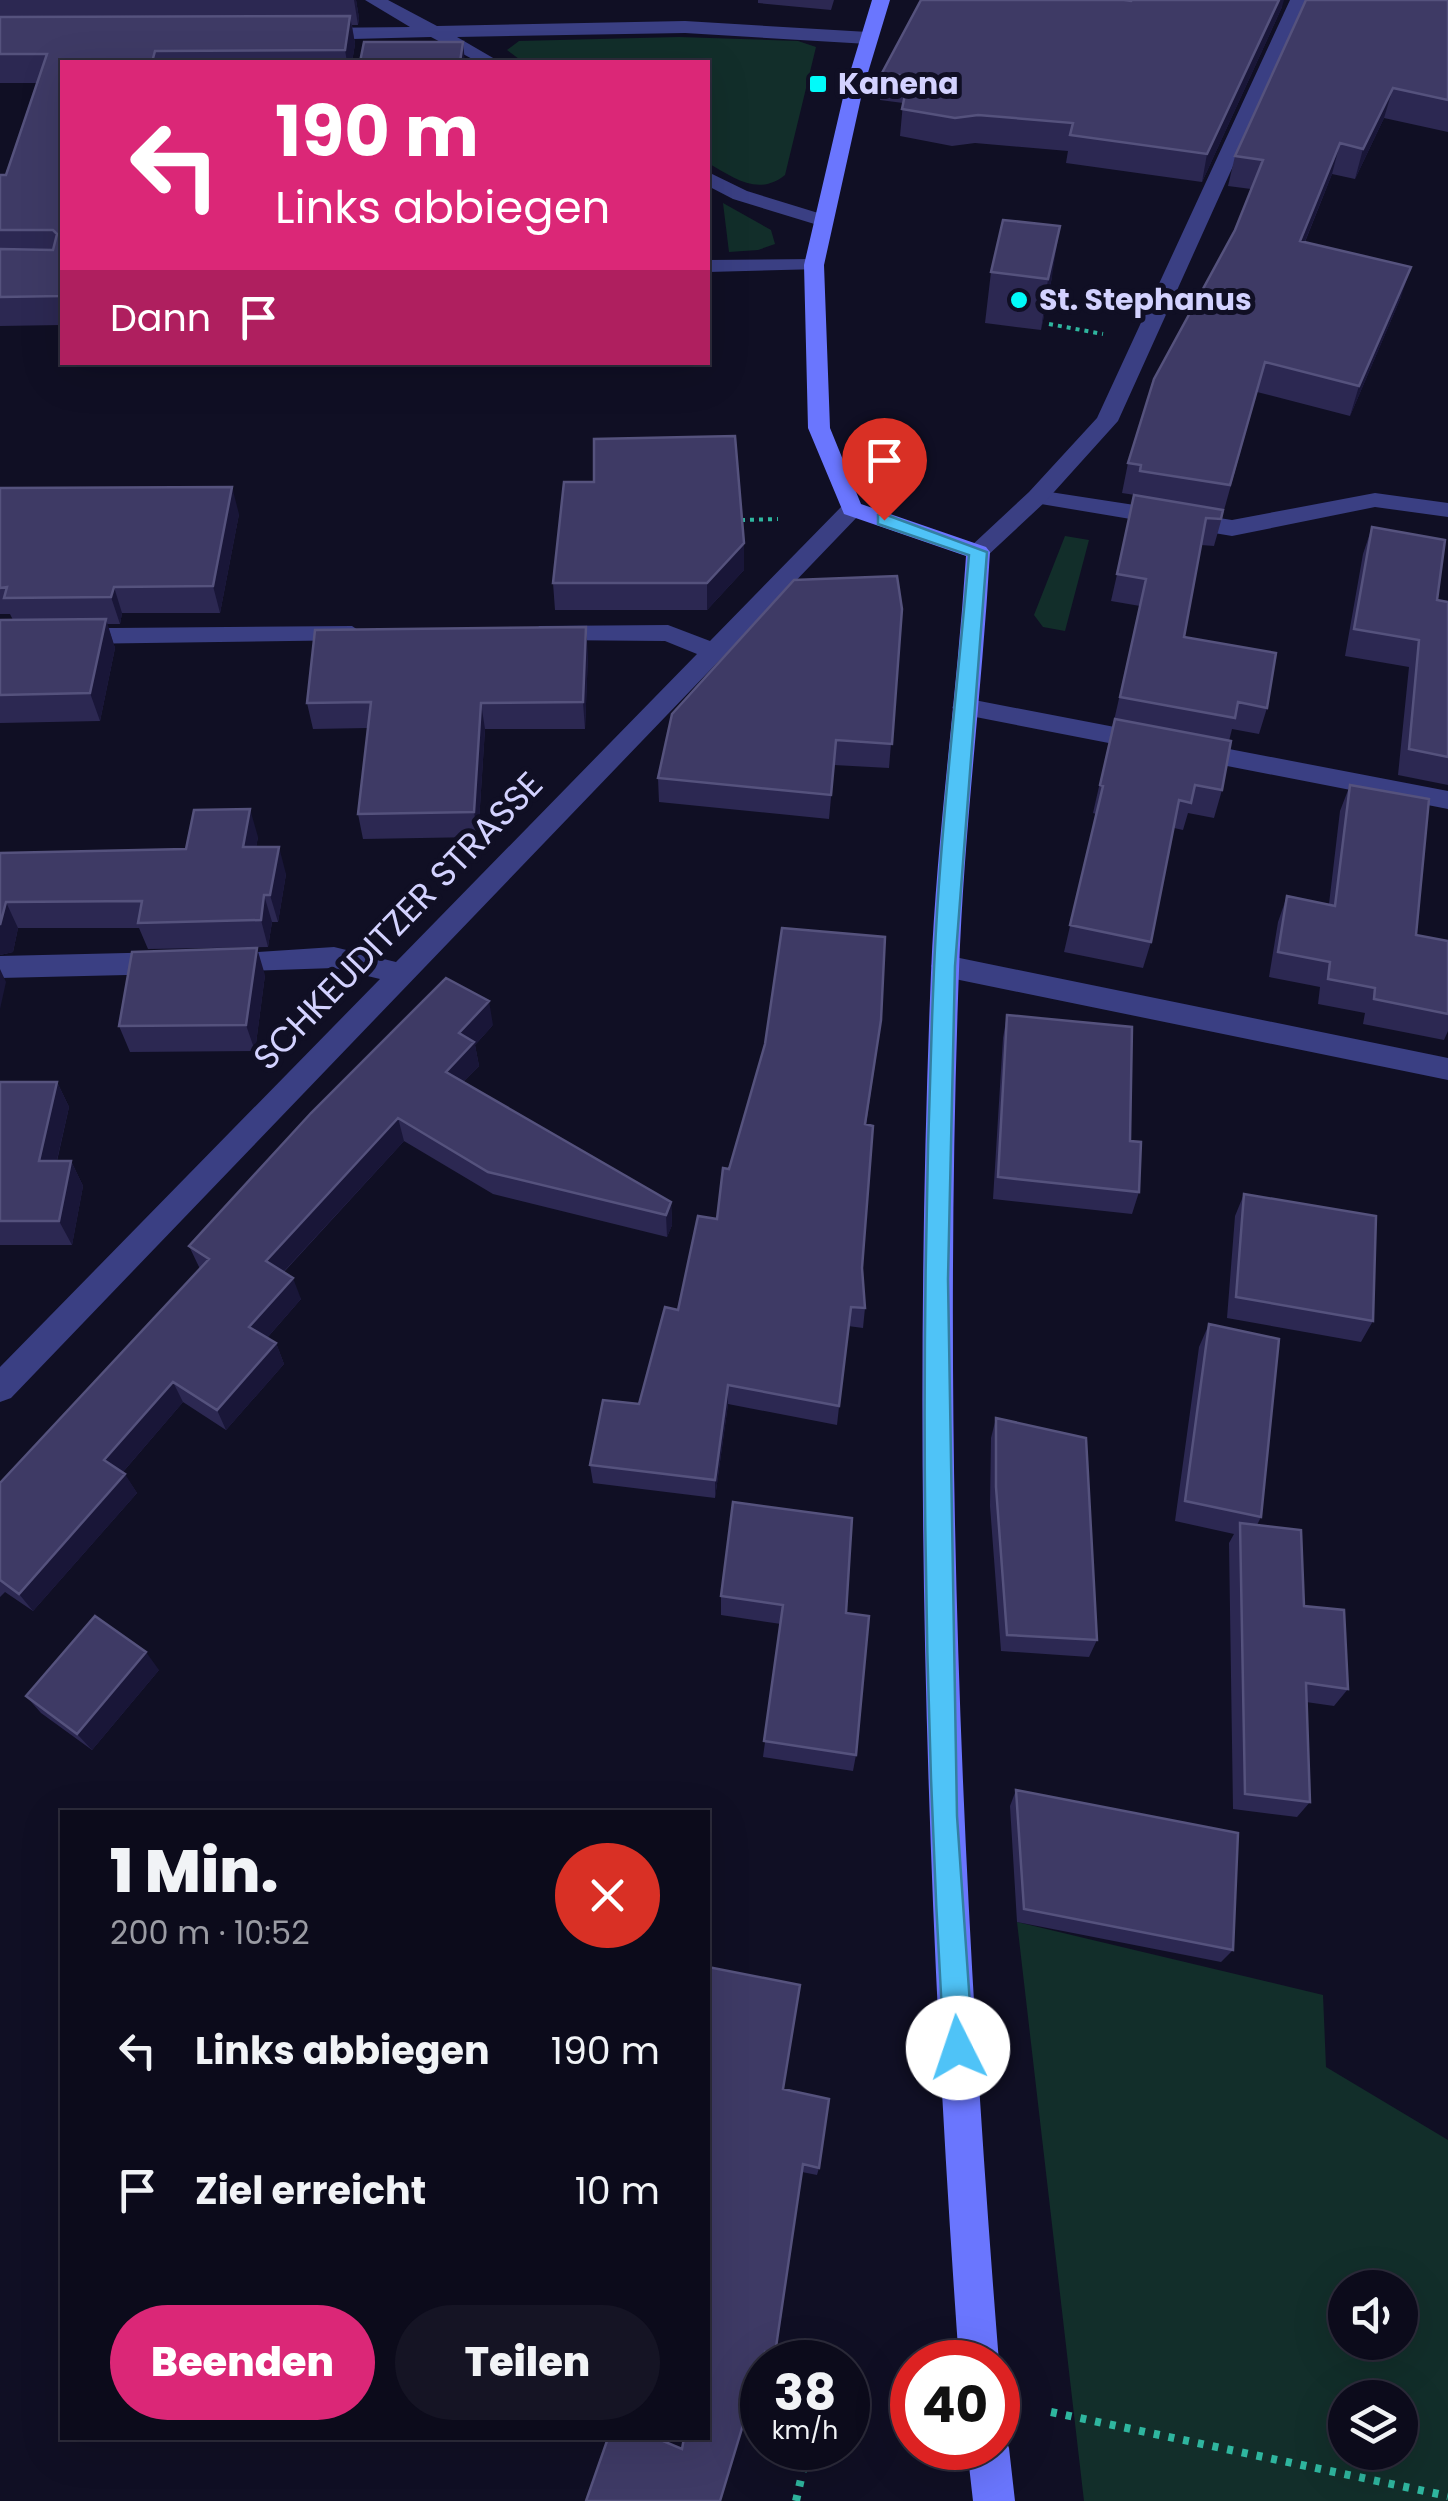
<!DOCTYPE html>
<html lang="de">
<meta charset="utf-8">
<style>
:root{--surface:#0c0b1b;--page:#151424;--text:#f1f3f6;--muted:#9a9ba3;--line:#2c2b3a;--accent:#db2777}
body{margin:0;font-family:Poppins,sans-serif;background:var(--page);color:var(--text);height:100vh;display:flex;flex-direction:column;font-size:38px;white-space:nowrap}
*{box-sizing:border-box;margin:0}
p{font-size:32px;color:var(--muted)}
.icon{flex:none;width:55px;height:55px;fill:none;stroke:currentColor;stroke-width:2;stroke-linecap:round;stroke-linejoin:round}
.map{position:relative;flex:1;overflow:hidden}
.details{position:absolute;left:60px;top:1810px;width:650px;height:630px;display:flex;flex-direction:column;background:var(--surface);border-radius:0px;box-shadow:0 10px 40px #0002,0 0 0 2px var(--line)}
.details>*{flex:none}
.top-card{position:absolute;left:60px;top:60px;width:650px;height:305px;border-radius:0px;box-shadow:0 10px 40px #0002,0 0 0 2px var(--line);background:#db2777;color:#fff;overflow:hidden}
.controls{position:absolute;left:1328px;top:2270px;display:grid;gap:20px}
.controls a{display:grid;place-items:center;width:90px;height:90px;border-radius:50%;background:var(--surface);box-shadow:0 10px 40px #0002,0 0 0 2px var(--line);font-size:50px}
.speed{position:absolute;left:740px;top:2340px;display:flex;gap:20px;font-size:50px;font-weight:700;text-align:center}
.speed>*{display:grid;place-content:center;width:130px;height:130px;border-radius:50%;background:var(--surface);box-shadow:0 10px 40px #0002,0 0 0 2px var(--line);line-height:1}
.speed small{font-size:25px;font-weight:400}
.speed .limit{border:15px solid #d22;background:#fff;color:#111}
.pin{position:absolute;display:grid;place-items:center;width:85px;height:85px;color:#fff;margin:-102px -42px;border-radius:50% 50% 50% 0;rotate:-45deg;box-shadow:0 0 10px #0007}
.pin .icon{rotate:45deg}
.me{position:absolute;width:110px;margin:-55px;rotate:356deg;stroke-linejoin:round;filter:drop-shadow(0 0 8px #0008)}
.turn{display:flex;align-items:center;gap:35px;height:210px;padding:0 50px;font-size:45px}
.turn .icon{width:130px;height:130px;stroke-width:2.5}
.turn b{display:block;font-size:70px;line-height:85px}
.then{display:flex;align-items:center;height:95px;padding:0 50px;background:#0003;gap:20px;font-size:38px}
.round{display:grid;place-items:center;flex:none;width:105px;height:105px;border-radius:52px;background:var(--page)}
.summary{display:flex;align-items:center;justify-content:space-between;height:170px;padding:0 50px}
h1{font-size:60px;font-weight:800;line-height:75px}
.primary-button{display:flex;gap:20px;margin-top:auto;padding:20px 50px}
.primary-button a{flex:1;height:115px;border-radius:60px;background:var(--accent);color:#fff;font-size:40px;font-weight:800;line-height:115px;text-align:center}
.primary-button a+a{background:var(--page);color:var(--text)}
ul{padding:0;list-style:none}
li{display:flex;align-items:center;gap:30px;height:140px;padding:0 50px}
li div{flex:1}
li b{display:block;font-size:38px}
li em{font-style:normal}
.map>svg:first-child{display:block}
</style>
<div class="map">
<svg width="1448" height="2501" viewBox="0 0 1448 2501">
<rect width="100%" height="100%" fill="#100f24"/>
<path fill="#122e2a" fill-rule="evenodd" d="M 679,37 L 798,41 L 816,47 L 785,175 C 758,197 733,177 708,163 L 708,62 L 523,62 L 507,50 L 519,41 Z
M 723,203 L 771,230 L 775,244 L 758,250 L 729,252 Z
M 1065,536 L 1089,540 L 1065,631 L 1043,627 L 1034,615 Z
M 1017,1922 L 1323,1995 L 1326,2067 L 1448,2140 L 1448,2501 L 1084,2501 ZM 1345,2288 L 1400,2288 L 1400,2342 L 1345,2342 ZM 1345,2398 L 1400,2398 L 1400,2452 L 1345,2452 Z"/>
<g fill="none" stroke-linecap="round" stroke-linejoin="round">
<path stroke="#2fb69f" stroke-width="4" stroke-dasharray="4 5" stroke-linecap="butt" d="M 1049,324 L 1103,334
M 741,520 L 778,519"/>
<path stroke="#2fb69f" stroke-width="8" stroke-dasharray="6 9" stroke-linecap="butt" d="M 1051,2412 L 1448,2496
M 796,2501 L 808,2448"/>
<path fill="#3a3f83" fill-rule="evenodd" d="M 1037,490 L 1232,520 L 1375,493 L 1448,503 L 1448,517 L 1375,507 L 1232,536 L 1029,502 L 1026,497 Z
M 964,698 L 1448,791 L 1448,809 L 955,713 L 952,707 Z
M 945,955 L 1448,1058 L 1448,1080 L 945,977 L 935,973 L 931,966 L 935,959 Z"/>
<path fill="#3a3f83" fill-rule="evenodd" d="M 365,0 L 388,0 L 437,26 L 685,21 L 868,32 L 877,38 L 868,44 L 685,33 L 457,37 L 500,62 L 478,62 L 431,37 L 313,40 L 304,34 L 313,28 L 410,27 Z
M 1290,0 L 1308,0 L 1118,421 L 1045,502 L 986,557 L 970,557 L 966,552 L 970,547 L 1029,492 L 1097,418 Z
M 708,172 L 747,191 L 828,216 L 831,220 L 821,226 L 733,199 L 708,186 Z
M 814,259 L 824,265 L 821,269 L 708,272 L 708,260 Z
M 852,502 L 860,504 L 863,509 L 860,514 L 11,1398 L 0,1402 L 0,1367 L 380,979 L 334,968 L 220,972 L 210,969 L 206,962 L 210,955 L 334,947 L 396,962 L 697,654 L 665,641 L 548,640 L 536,632 L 539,626 L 668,625 L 710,641 L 844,504 Z
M 352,626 L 364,634 L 361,640 L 0,645 L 0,629 Z
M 169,952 L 179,956 L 183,963 L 179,970 L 169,974 L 0,978 L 0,956 Z"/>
<path fill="#6a76fe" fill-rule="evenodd" d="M 872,0 L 890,0 L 863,89 L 824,265 L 830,428 L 861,504 L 986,547 L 990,552 C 982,691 964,830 959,970 C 942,1435 962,1899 999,2362 L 998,2366 L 998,2362 L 959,2362 C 926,1899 912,1436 931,973 C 937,833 957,695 966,556 L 844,514 L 808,428 L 804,265 L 845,89 Z
M 998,2431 L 1003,2433 L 1009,2448 L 1015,2501 L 973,2501 L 967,2448 L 998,2448 Z"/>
</g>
<path fill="#2c2852" d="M 0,0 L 356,0 L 359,18 L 358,25 L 352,25 L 355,44 L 352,62 L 62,62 L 62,325 L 0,326 L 0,175 L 6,175 L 38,83 L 0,83 Z
M 758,0 L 834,0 L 831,10 L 758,3 Z
M 1448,0 L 1448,132 L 1384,118 L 1355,179 L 1332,174 L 1305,242 L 1401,297 L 1350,416 L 1257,392 L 1214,546 L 1201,545 L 1184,637 L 1267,708 L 1259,734 L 1232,729 L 1229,741 L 1222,790 L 1214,818 L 1188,813 L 1183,830 L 1174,828 L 1151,942 L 1143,968 L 1064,952 L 1096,814 L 1093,813 L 1140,606 L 1111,601 L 1135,495 L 1122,493 L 1128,463 L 1235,230 L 1251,189 L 1228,186 L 1235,156 Z
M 1131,1 L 1282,7 L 1202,182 L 1066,163 L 1068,151 L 975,143 L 952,146 L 900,136 L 903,103 L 880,100 L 882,73 Z
M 991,272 L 1052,277 L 1041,330 L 985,323 Z
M 0,488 L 239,514 L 220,613 L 122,613 L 120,624 L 107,624 L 115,648 L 100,721 L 0,723 L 0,620 L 13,620 L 10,614 L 0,614 Z
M 1372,527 L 1437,600 L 1448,602 L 1448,785 L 1398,775 L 1409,667 L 1345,656 L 1363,554 Z
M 744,570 L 707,610 L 555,610 L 553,583 Z
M 902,609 L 889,768 L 834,765 L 829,819 L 659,802 L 658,778 Z
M 588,654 L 585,729 L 485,729 L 478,837 L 363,839 L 358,814 L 368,728 L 313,729 L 307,703 Z
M 1350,785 L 1416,935 L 1448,941 L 1448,1031 L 1444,1040 L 1363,1024 L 1365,1013 L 1318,1004 L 1320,987 L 1269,977 L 1278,922 L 1287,896 L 1329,904 L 1340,811 Z
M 258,837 L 256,847 L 286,874 L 278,922 L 272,922 L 268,947 L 148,949 L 139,928 L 18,928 L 13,952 L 0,955 L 0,853 L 186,849 Z
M 265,975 L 255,1051 L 130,1052 L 119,1026 Z
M 1007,1015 L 1130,1141 L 1139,1192 L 1132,1214 L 993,1199 L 1003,1038 Z
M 493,1025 L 475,1045 L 479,1066 L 463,1082 L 671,1202 L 672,1225 L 667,1237 L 493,1194 L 404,1141 L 284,1272 L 301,1299 L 267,1338 L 276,1343 L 284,1364 L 226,1430 L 183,1402 L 123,1472 L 137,1493 L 33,1611 L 5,1592 L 0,1597 L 0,1483 L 200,1269 L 189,1246 Z
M 878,1043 L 866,1125 L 862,1268 L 865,1308 L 863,1328 L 848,1326 L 837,1425 L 728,1404 L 715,1498 L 593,1483 L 590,1465 L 639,1404 L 717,1219 L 729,1169 Z
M 0,1082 L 57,1082 L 69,1107 L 57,1161 L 71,1161 L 83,1186 L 72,1245 L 0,1245 Z
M 1244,1194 L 1373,1321 L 1361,1342 L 1227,1318 L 1235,1216 Z
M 1209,1324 L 1261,1517 L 1257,1525 L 1304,1606 L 1348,1689 L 1334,1706 L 1306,1702 L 1310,1802 L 1297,1817 L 1233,1809 L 1229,1543 L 1234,1534 L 1175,1521 L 1199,1347 Z
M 996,1418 L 1097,1640 L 1089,1657 L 1001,1651 L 990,1506 L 991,1438 Z
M 721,1596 L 846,1613 L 856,1755 L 853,1771 L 763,1757 L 781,1624 L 721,1615 Z
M 159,1670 L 92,1750 L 41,1713 L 26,1696 Z
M 1016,1790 L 1233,1950 L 1221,1962 L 1017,1922 L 1010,1806 Z
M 783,2089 L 819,2168 L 817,2175 L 802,2172 L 775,2354 L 773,2357 L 764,2356 L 682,2449 Z"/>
<path fill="#191638" d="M 354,0 L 356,0 L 359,18 L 358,25 Z
M 1279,0 L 1284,0 L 1282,7 L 1202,182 L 1207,154 Z
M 350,16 L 355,44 L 352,62 L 347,62 L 345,50 Z
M 463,42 L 465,62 L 460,62 Z
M 1393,88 L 1384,118 L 1355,179 L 1363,149 Z
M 1340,143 L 1332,174 L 1293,271 L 1300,241 Z
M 1060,226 L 1052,277 L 1041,330 L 1048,279 Z
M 1411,267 L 1401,297 L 1350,416 L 1359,386 Z
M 232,487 L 239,514 L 220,613 L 213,586 Z
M 744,543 L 744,570 L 707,610 L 707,583 Z
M 114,587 L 122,613 L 120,624 L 111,597 Z
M 106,619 L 115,648 L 100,721 L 90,693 Z
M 586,627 L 588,654 L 585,729 L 583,702 Z
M 481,703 L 485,729 L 478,837 L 474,812 Z
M 250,809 L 258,837 L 251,874 L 243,847 Z
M 279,847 L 286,874 L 278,922 L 270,895 Z
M 264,895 L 272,922 L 268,947 L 261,920 Z
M 6,902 L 18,928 L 13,952 L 0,955 L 0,925 Z
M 257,948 L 265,975 L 255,1051 L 246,1025 Z
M 0,969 L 6,982 L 0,1009 Z
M 489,1001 L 493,1025 L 475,1045 L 479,1066 L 450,1095 L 446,1072 L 459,1033 Z
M 57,1082 L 69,1107 L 51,1186 L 39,1161 Z
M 398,1118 L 404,1141 L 274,1282 L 266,1261 Z
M 71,1161 L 83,1186 L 72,1245 L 59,1221 Z
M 671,1202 L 672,1225 L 667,1237 L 666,1215 Z
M 293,1278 L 301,1299 L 258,1348 L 249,1327 Z
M 276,1343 L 284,1364 L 226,1430 L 217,1410 Z
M 173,1382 L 183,1402 L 116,1480 L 104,1460 Z
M 728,1385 L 728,1404 L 715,1498 L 715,1480 Z
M 125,1474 L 137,1493 L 33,1611 L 19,1594 Z
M 146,1652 L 159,1670 L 92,1750 L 77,1734 Z"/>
<path fill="#3e3a65" stroke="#55527d" stroke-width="2.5" d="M 921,0 L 1124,0 L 1131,1 L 1132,0 L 1279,0 L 1207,154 L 1070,135 L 1073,123 L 978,115 L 955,118 L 902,109 L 909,76 L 882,73 Z
M 1306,0 L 1448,0 L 1448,100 L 1393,88 L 1363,149 L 1340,143 L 1300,241 L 1411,267 L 1359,386 L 1265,362 L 1230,485 L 1140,471 L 1141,465 L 1128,463 L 1154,379 L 1235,230 L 1263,160 L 1235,156 Z
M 350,16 L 345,50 L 155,51 L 152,62 L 62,62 L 62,296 L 0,297 L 0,249 L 53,250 L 57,234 L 53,230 L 0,230 L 0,175 L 6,175 L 47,54 L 0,54 L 0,17 Z
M 364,42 L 463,42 L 460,62 L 360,62 Z
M 1003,220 L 1060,226 L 1048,279 L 991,272 Z
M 735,436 L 744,543 L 707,583 L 553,583 L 564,482 L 594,482 L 594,439 Z
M 232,487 L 213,586 L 114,587 L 111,597 L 4,598 L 7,587 L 0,588 L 0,488 Z
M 1134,495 L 1223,510 L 1221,519 L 1206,518 L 1184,637 L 1276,653 L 1267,708 L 1238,702 L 1235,718 L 1120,697 L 1146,579 L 1117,574 Z
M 1372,527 L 1445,540 L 1437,600 L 1448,602 L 1448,757 L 1409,749 L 1419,640 L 1354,629 Z
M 897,576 L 902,609 L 892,744 L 836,740 L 831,795 L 658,778 L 672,714 L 794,580 Z
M 106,619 L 90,693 L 0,695 L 0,620 Z
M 586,627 L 583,702 L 481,703 L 474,812 L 358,814 L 371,702 L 307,703 L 315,630 Z
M 1115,719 L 1231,741 L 1222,790 L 1195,785 L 1191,803 L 1179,800 L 1151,942 L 1070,925 L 1103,786 L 1100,785 Z
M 1350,785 L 1429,799 L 1416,935 L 1448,941 L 1448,1014 L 1374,999 L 1375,988 L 1328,979 L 1330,962 L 1278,952 L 1287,896 L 1335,906 Z
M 250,809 L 243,847 L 279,847 L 270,895 L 264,895 L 261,920 L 138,923 L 142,901 L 6,902 L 0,925 L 0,853 L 186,849 L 194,810 Z
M 782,928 L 885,937 L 881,1020 L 865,1124 L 873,1126 L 862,1268 L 865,1308 L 851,1307 L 839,1406 L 728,1385 L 715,1480 L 590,1465 L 603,1400 L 639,1404 L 665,1307 L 678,1310 L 698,1216 L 717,1219 L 723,1168 L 729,1169 L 765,1044 Z
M 257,948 L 246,1025 L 119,1026 L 132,952 Z
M 446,978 L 489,1001 L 459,1033 L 474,1042 L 446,1072 L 671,1202 L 666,1215 L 488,1172 L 398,1118 L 266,1261 L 293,1278 L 249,1327 L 276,1343 L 217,1410 L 173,1382 L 104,1460 L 125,1474 L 19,1594 L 0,1580 L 0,1483 L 209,1259 L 189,1246 L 311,1113 Z
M 1007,1015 L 1132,1027 L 1130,1141 L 1141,1142 L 1139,1192 L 998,1177 Z
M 0,1082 L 57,1082 L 39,1161 L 71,1161 L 59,1221 L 0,1221 Z
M 1244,1194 L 1376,1216 L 1373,1321 L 1236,1297 Z
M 1209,1324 L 1279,1339 L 1261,1517 L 1185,1501 Z
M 996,1418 L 1086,1438 L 1097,1640 L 1007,1635 L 996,1487 Z
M 733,1502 L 852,1518 L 846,1613 L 869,1616 L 856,1755 L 764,1741 L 783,1605 L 721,1596 Z
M 1240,1523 L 1301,1530 L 1304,1606 L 1344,1610 L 1348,1689 L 1306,1683 L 1310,1802 L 1245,1794 Z
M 95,1616 L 146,1652 L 77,1734 L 26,1696 Z
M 1016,1790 L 1238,1833 L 1233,1950 L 1024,1909 Z
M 708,1967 L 800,1985 L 783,2089 L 829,2099 L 819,2168 L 803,2164 L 775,2354 L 765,2352 L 720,2501 L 586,2501 L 608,2438 L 656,2438 L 682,2449 L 684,2438 L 708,2438 Z"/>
<path fill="#4fc3f7" stroke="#337fa1" stroke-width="2.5" d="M 884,514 L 987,552 L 955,966 L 948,1279 L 957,1816 L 973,2048 L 968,2058 L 958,2063 L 948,2058 L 944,2048 C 922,1690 919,1328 934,969 C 940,831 957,693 969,555 L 878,524 L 878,515 Z"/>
<g fill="#01fbfa" stroke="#100f24" stroke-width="4">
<rect x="808" y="74" width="20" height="20" rx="5"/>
<circle cx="1019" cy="300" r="10"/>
</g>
<g text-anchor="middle" stroke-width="10" stroke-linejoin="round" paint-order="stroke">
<g font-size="30" font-weight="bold" fill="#d3d2ff" stroke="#100f24" text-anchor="start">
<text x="838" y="94">Kanena</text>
<text x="1039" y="310">St. Stephanus</text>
</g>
<g font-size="35" fill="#d3d2ff" stroke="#100f24">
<text transform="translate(398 921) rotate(-46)" y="12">SCHKEUDITZER STRASSE</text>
</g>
</g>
</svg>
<div class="controls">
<a><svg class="icon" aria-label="sound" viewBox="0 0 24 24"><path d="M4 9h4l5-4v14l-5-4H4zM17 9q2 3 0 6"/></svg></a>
<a><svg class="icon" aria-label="layers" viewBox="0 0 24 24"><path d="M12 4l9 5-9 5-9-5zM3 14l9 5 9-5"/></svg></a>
</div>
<div class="speed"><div>38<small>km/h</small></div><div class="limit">40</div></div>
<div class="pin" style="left:884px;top:520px;background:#d93025"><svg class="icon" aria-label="arrive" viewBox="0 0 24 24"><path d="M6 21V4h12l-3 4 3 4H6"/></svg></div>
<svg class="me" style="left:958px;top:2048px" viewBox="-20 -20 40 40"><circle r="19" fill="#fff"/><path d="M0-13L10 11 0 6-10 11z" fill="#4fc3f7"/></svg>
<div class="top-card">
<div class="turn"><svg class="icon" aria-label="left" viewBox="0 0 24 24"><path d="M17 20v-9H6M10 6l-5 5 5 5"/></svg><div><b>190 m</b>Links abbiegen</div></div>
<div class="then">Dann<svg class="icon" aria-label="arrive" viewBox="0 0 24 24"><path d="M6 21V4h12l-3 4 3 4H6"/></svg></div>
</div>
<section class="details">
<div class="summary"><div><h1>1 Min.</h1><p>200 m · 10:52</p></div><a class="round" style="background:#d93025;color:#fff"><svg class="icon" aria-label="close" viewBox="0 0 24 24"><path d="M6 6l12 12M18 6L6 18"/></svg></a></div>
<ul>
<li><svg class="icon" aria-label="left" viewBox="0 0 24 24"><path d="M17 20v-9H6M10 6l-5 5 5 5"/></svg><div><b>Links abbiegen</b></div><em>190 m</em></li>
<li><svg class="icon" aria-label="arrive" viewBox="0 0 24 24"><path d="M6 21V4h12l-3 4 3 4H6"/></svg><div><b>Ziel erreicht</b></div><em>10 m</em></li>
</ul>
<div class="primary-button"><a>Beenden</a><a>Teilen</a></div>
</section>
</div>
